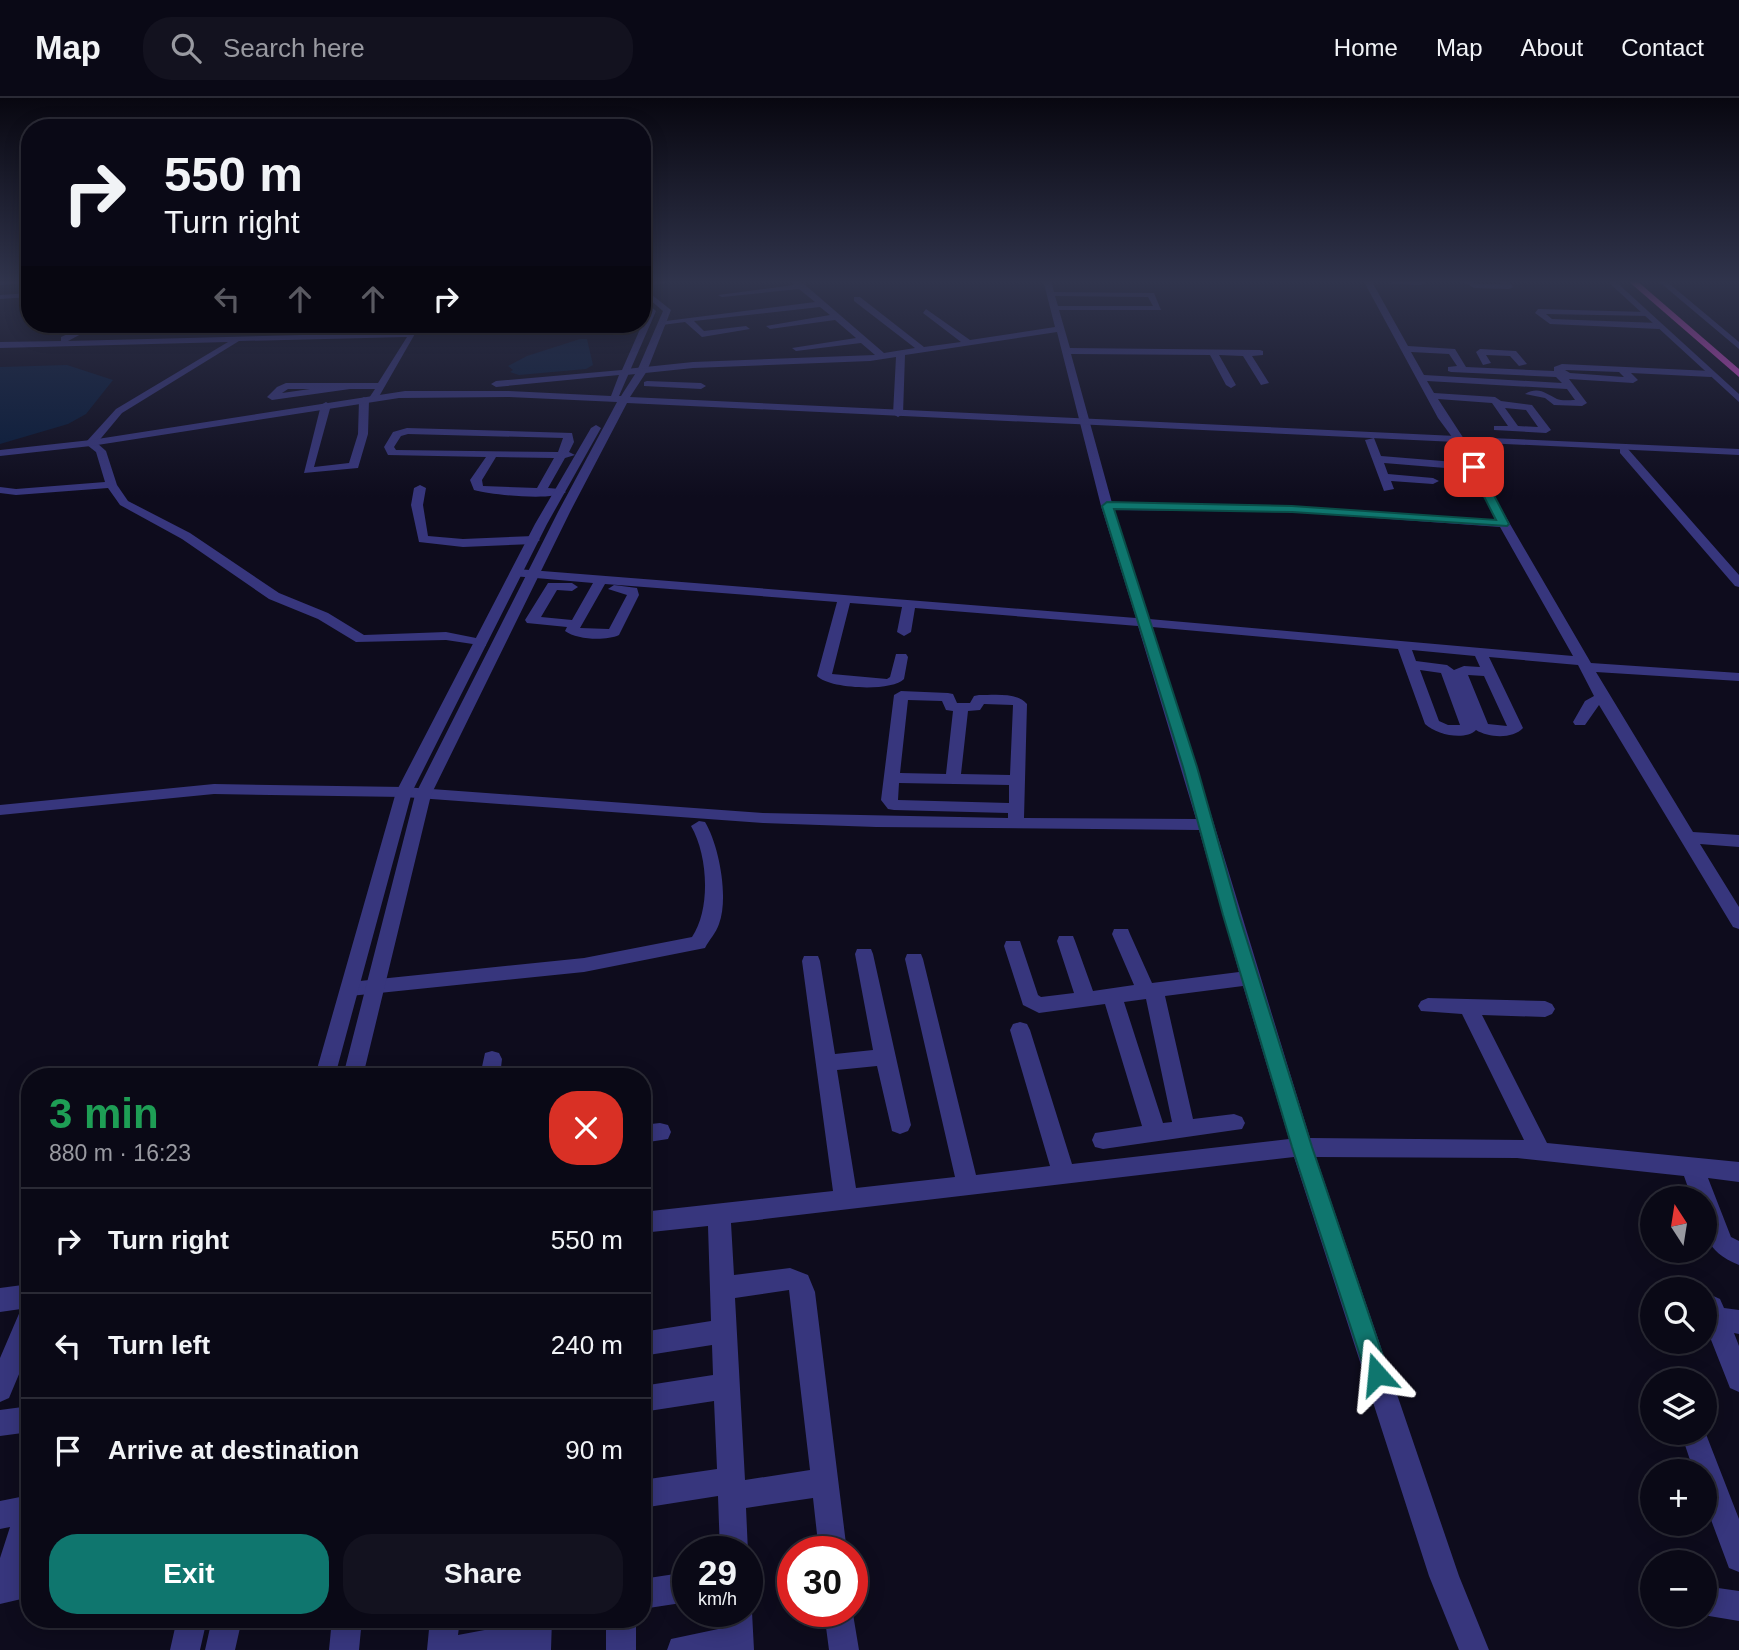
<!DOCTYPE html>
<meta charset="utf-8">
<style>
:root{--surface:#0a0916;--page:#13121f;--text:#f1f3f6;--muted:#999aa1;--line:#2a2a35;--accent:#0f766e}
body{margin:0;font-family:Helvetica,sans-serif;background:var(--page);color:var(--text);height:100vh;display:flex;flex-direction:column;font-size:26px;white-space:nowrap}
*{box-sizing:border-box;margin:0}
p{font-size:23px;color:var(--muted)}
.icon{flex:none;width:38px;height:38px;fill:none;stroke:currentColor;stroke-width:2;stroke-linecap:round;stroke-linejoin:round}
.map{position:relative;flex:1;overflow:hidden}
.side{position:absolute;left:21px;top:970px;width:630px;height:560px;display:flex;flex-direction:column;background:var(--surface);border-radius:28px;box-shadow:0 4px 18px #0003,0 0 0 2px var(--line)}
.side>*{flex:none}
.top-card{position:absolute;left:21px;top:21px;width:630px;height:214px;border-radius:28px;box-shadow:0 4px 18px #0003,0 0 0 2px var(--line);background:#0a0916;color:var(--text);overflow:hidden}
.needle{width:46px;rotate:348deg}
.tools{position:absolute;left:1640px;top:1088px;display:grid;gap:14px}
.tools a{display:grid;place-items:center;width:77px;height:77px;border-radius:50%;background:var(--surface);box-shadow:0 4px 18px #0003,0 0 0 2px var(--line);font-size:35px}
.speed{position:absolute;left:672px;top:1438px;display:flex;gap:14px;font-size:35px;font-weight:700;text-align:center}
.speed>*{display:grid;place-content:center;width:91px;height:91px;border-radius:50%;background:var(--surface);box-shadow:0 4px 18px #0003,0 0 0 2px var(--line);line-height:1}
.speed small{font-size:18px;font-weight:400}
.speed .limit{border:10px solid #d22;background:#fff;color:#111}
.pin{position:absolute;display:grid;place-items:center;width:60px;height:60px;color:#fff;margin:-30px;border-radius:14px;box-shadow:0 4px 10px #0006}
.me{position:absolute;width:77px;margin:-38px;rotate:342deg;stroke-linejoin:round;filter:drop-shadow(0 0 5px #0008)}
.turn{display:flex;align-items:center;gap:24px;height:147px;padding:0 28px;font-size:32px}
.turn .icon{width:91px;height:91px;stroke-width:2.5}
.turn b{display:block;font-size:49px;line-height:60px}
.lanes{display:flex;align-items:center;height:66px;padding:0 28px;background:#0003;justify-content:center;gap:35px;direction:ltr}
.lanes .off{opacity:.35}
.round{display:grid;place-items:center;flex:none;width:74px;height:74px;border-radius:28px;background:var(--page)}
.overview{display:flex;align-items:center;justify-content:space-between;height:119px;padding:0 28px}
h1{font-size:42px;font-weight:600;line-height:52px;color:#1e9e55}
.action{display:flex;gap:14px;margin-top:auto;padding:14px 28px}
.action a{flex:1;height:80px;border-radius:28px;background:var(--accent);color:#fff;font-size:28px;font-weight:600;line-height:80px;text-align:center}
.action a+a{background:var(--page);color:var(--text)}
ul{padding:0;list-style:none}
li{display:flex;align-items:center;gap:21px;height:105px;padding:0 28px;border-top:2px solid var(--line)}
li div{flex:1}
li b{display:block;font-size:26px}
li em{font-style:normal}
header{display:flex;align-items:center;gap:42px;box-sizing:border-box;height:98px;padding:0 35px;background:var(--surface);border-bottom:2px solid var(--line)}
header strong{font-size:33px}
nav{display:flex;gap:38px;margin-inline-start:auto;font-size:24px}
.search{width:490px;height:63px;background:var(--page);display:flex;align-items:center;gap:18px;box-sizing:border-box;padding:0 24px;border-radius:28px;color:var(--muted);font-size:26px}
.map>svg:first-child{display:block}
</style>
<header>
<strong>Map</strong>
<div class="search"><svg class="icon" aria-label="search" viewBox="0 0 24 24"><circle cx="10" cy="10" r="6"/><path d="M15 15l6 6"/></svg>Search here</div>
<nav><a>Home</a><a>Map</a><a>About</a><a>Contact</a></nav>
</header>
<div class="map">
<svg width="1739" height="1552" viewBox="0 0 1739 1552">
<rect width="100%" height="100%" fill="#0e0c1d"/>
<path fill="#081b3a" d="M 580,241 L 587,241 L 593,267 L 586,271 L 519,277 L 510,274 L 513,272 L 508,268 L 527,258 Z
M 67,267 L 113,282 L 86,316 L 68,326 L 0,346 L 0,269 Z"/>
<g fill="none" stroke-linecap="round" stroke-linejoin="round">
<path fill="#37367d" fill-rule="evenodd" d="M 30,182 L 30,185 L 0,187 L 0,183 Z
M 664,182 L 682,182 L 642,189 L 642,185 Z
M 788,182 L 797,182 L 804,186 L 884,255 L 915,250 L 854,203 L 854,199 L 860,199 L 924,249 L 961,244 L 923,215 L 926,211 L 970,242 L 1055,229 L 1043,182 L 1051,182 L 1054,194 L 1154,195 L 1161,212 L 1059,212 L 1070,250 L 1260,252 L 1263,253 L 1263,257 L 1252,258 L 1269,285 L 1261,287 L 1243,258 L 1219,257 L 1236,287 L 1231,290 L 1226,287 L 1210,257 L 1071,256 L 1112,405 L 1292,408 L 1496,422 L 1470,372 L 1384,365 L 1388,376 L 1433,380 L 1439,383 L 1433,386 L 1391,383 L 1394,391 L 1384,393 L 1365,342 L 1374,340 L 1381,358 L 1467,365 L 1459,346 L 1468,344 L 1492,395 L 1591,565 L 1739,575 L 1739,583 L 1596,574 L 1693,734 L 1739,737 L 1739,749 L 1700,746 L 1739,809 L 1739,831 L 1733,829 L 1599,607 L 1585,627 L 1575,627 L 1573,624 L 1585,603 L 1594,598 L 1578,567 L 1489,559 L 1523,630 C 1513,641 1489,640 1476,632 C 1465,643 1437,637 1425,626 L 1398,551 L 1152,529 C 1207,698 1257,870 1310,1040 L 1524,1042 L 1462,916 L 1421,913 L 1418,908 L 1421,903 L 1428,900 L 1545,903 L 1552,906 L 1555,911 L 1552,916 L 1545,919 L 1482,917 L 1547,1045 L 1739,1064 L 1739,1084 L 1708,1080 L 1731,1139 L 1739,1143 L 1739,1167 C 1704,1153 1704,1135 1704,1101 L 1692,1101 L 1684,1078 L 1517,1060 L 1316,1059 L 1459,1478 L 1489,1552 L 1459,1552 L 1429,1478 L 1294,1059 L 731,1125 L 734,1177 L 790,1170 L 808,1177 L 815,1194 L 847,1454 L 819,1454 L 813,1400 L 746,1410 L 748,1454 L 747,1457 L 747,1454 L 720,1454 L 718,1398 L 642,1410 L 642,1382 L 717,1371 L 714,1303 L 642,1314 L 642,1288 L 713,1277 L 712,1247 L 642,1258 L 642,1234 L 711,1223 L 708,1128 L 642,1135 L 642,1114 L 833,1093 L 802,863 L 804,858 L 818,858 L 820,863 L 835,956 L 873,952 L 855,856 L 857,851 L 871,851 L 873,856 L 911,1027 L 908,1033 L 900,1036 L 892,1033 L 877,968 L 837,972 L 856,1090 L 955,1079 L 905,861 L 907,856 L 921,856 L 923,861 L 976,1077 L 1050,1068 L 1010,932 L 1013,926 L 1020,924 L 1027,926 L 1030,932 L 1072,1066 L 1289,1041 L 1243,888 L 1165,898 L 1193,1021 L 1234,1016 L 1242,1019 L 1245,1025 L 1242,1031 L 1103,1051 L 1095,1049 L 1092,1042 L 1095,1035 L 1142,1028 L 1105,906 L 1039,915 L 1023,907 L 1004,848 L 1006,843 L 1020,843 L 1038,897 L 1041,899 L 1074,895 L 1057,843 L 1059,838 L 1073,838 L 1075,843 L 1093,893 L 1134,887 L 1112,836 L 1114,831 L 1128,831 L 1130,836 L 1152,885 L 1239,874 L 1199,732 L 876,729 L 763,725 L 404,699 L 214,696 L 0,717 L 0,707 L 214,686 L 404,689 L 763,715 L 1008,720 L 1008,715 L 894,712 L 888,711 L 881,702 L 894,597 L 901,593 L 948,595 L 953,596 L 957,605 L 970,605 L 974,598 L 979,597 C 994,597 1017,594 1027,606 L 1024,720 L 1196,721 L 1138,528 L 915,510 L 911,534 L 904,538 L 897,534 L 902,509 L 850,505 L 832,576 L 887,581 L 890,579 L 896,556 L 906,556 L 908,559 L 904,581 C 892,594 829,591 817,578 L 837,504 L 605,486 L 580,530 L 609,531 L 627,497 L 608,491 L 614,487 L 637,490 L 639,497 L 619,537 C 606,543 577,542 565,533 L 567,529 L 527,525 L 525,522 L 548,485 L 572,485 L 578,489 L 572,493 L 557,492 L 541,519 L 572,522 L 593,485 L 513,478 L 513,472 L 517,471 L 1136,520 L 1101,408 L 1057,234 L 905,257 L 903,316 L 898,319 L 893,316 L 896,259 L 870,263 L 693,270 L 626,277 L 621,274 L 626,271 L 693,264 L 875,257 L 861,245 L 796,253 L 792,250 L 856,240 L 835,222 L 770,231 L 766,228 L 830,217 L 820,209 L 694,223 L 704,233 L 746,228 L 750,231 L 702,239 L 685,224 L 662,227 L 658,224 L 815,204 L 799,191 L 722,199 L 718,197 L 794,187 ZM 1055,198 L 1148,199 L 1153,208 L 1058,208 ZM 1114,412 L 1292,414 L 1500,429 L 1573,558 L 1149,521 ZM 1412,552 L 1475,558 L 1480,569 L 1464,568 L 1454,572 L 1447,567 L 1416,563 ZM 1420,572 L 1441,575 L 1460,627 L 1448,627 L 1439,623 ZM 1468,577 L 1484,578 L 1507,628 L 1488,626 ZM 908,602 L 942,603 L 946,612 L 953,613 L 946,676 L 900,675 ZM 984,606 L 1013,607 L 1010,677 L 961,676 L 968,613 L 980,612 ZM 899,685 L 1009,687 L 1009,705 L 898,702 ZM 1146,901 L 1172,1024 L 1163,1025 L 1124,904 ZM 789,1192 L 810,1372 L 745,1382 L 735,1200 Z
M 1363,182 L 1371,182 L 1408,248 L 1455,251 L 1466,269 L 1554,273 L 1554,269 L 1562,266 L 1711,273 L 1716,276 L 1711,279 L 1631,275 L 1638,282 L 1633,285 L 1569,281 L 1587,305 L 1582,308 L 1554,307 L 1545,300 L 1525,296 C 1539,288 1546,296 1557,301 C 1561,303 1570,302 1575,302 L 1567,291 L 1427,283 L 1434,295 L 1495,299 L 1501,303 L 1532,307 L 1551,332 L 1546,335 L 1494,332 L 1494,328 L 1508,328 L 1492,305 L 1438,301 L 1464,341 L 1455,343 L 1438,320 ZM 1411,254 L 1449,256 L 1457,268 L 1448,269 L 1448,273 L 1451,274 L 1556,279 L 1562,285 L 1424,277 ZM 1565,272 L 1619,274 L 1624,279 L 1570,275 ZM 1505,310 L 1526,312 L 1538,329 L 1518,328 Z
M 1389,182 L 1425,182 L 1425,185 L 1421,187 L 1392,186 Z
M 1437,182 L 1471,182 L 1476,186 L 1503,186 L 1488,182 L 1508,182 L 1513,189 L 1509,191 L 1474,190 L 1466,185 Z
M 30,195 L 30,199 L 0,201 L 0,197 Z
M 1538,211 L 1647,214 L 1650,218 L 1546,216 L 1552,221 L 1659,225 L 1663,228 L 1659,231 L 1550,226 L 1535,215 Z
M 90,226 L 100,226 L 68,243 L 416,234 L 377,302 L 369,300 L 375,291 L 350,291 L 272,302 L 267,299 L 277,289 L 286,285 L 378,285 L 407,239 L 239,243 L 122,315 L 97,345 L 106,353 L 117,387 L 128,403 L 190,435 L 279,495 L 328,515 L 364,537 L 446,534 L 486,542 L 486,548 L 446,542 L 356,544 L 318,521 L 269,501 L 182,441 L 120,407 L 108,390 L 16,397 L 0,395 L 0,389 L 16,391 L 105,384 L 96,354 L 87,347 L 87,343 L 116,311 L 228,244 L 0,250 L 0,244 L 61,243 L 61,239 ZM 288,291 L 310,291 L 282,295 Z
M 1480,251 L 1516,253 L 1527,266 L 1519,268 L 1510,258 L 1486,257 L 1491,265 L 1483,267 L 1476,254 Z
M 647,283 L 701,285 L 706,288 L 701,291 L 644,288 L 644,284 Z
M 364,299 L 369,302 L 368,336 L 358,370 L 304,375 L 321,307 L 326,304 L 331,307 L 314,369 L 349,365 L 358,336 L 359,302 Z
M 407,330 L 572,335 L 574,344 L 569,354 L 575,357 L 565,360 L 548,390 L 560,391 L 566,394 C 553,403 491,397 474,392 L 470,382 L 486,359 L 388,357 L 384,349 L 393,334 ZM 408,336 L 563,340 L 558,354 L 396,352 L 394,349 L 401,338 ZM 496,359 L 554,360 L 537,390 L 483,388 L 482,382 Z
M 1620,351 L 1628,351 L 1739,477 L 1739,489 L 1735,488 L 1620,355 Z
M 420,387 L 426,390 L 423,407 L 428,438 L 463,441 L 534,438 L 540,442 L 534,446 L 463,449 L 419,444 L 411,407 L 414,390 Z
M 699,723 L 705,724 C 719,747 729,800 719,826 C 716,835 709,842 705,850 L 584,874 L 350,898 L 343,896 L 340,891 L 343,886 L 350,884 L 584,860 L 692,839 C 711,811 708,757 691,728 Z
M 492,953 L 499,955 L 502,961 L 500,978 L 480,978 L 485,955 Z
M 660,1025 L 668,1027 L 671,1034 L 668,1041 L 642,1045 L 642,1027 Z
M 30,1186 L 30,1250 L 9,1300 L 0,1304 L 0,1260 L 21,1211 L 0,1214 L 0,1190 Z
M 1711,1197 L 1720,1201 L 1724,1210 L 1739,1212 L 1739,1236 L 1734,1235 L 1739,1248 L 1739,1294 L 1730,1290 L 1704,1224 L 1704,1200 Z
M 30,1308 L 30,1334 L 0,1338 L 0,1312 Z
M 1704,1331 L 1739,1421 L 1739,1474 L 1729,1470 L 1704,1403 L 1704,1374 L 1694,1374 L 1683,1341 L 1685,1335 L 1704,1335 Z
M 30,1397 L 30,1457 L 26,1470 L 30,1469 L 30,1499 L 0,1506 L 0,1460 L 10,1429 L 0,1431 L 0,1403 Z
M 688,1474 L 688,1504 L 642,1511 L 642,1481 Z
M 1704,1488 L 1739,1493 L 1739,1523 L 1703,1517 Z
M 747,1503 L 752,1514 L 754,1552 L 667,1552 L 671,1541 L 723,1530 L 722,1514 L 747,1514 Z
M 852,1510 L 859,1552 L 829,1552 L 824,1514 L 852,1514 Z
M 332,1521 L 362,1521 L 359,1552 L 329,1552 Z
M 430,1521 L 460,1521 L 458,1537 L 512,1527 L 522,1531 L 522,1521 L 552,1521 L 551,1552 L 427,1552 Z
M 606,1521 L 636,1521 L 636,1552 L 606,1552 Z"/>
<path fill="#37367d" fill-rule="evenodd" d="M 1606,182 L 1614,182 L 1739,296 L 1739,304 Z
M 1657,182 L 1665,182 L 1739,244 L 1739,251 Z
M 642,189 L 671,212 L 647,273 L 630,299 L 1456,338 L 1461,341 L 1456,344 L 627,305 L 570,414 L 431,697 L 363,978 L 343,978 L 415,697 L 558,414 L 617,304 L 509,299 L 399,300 L 91,348 L 0,358 L 0,352 L 91,342 L 405,293 L 509,293 L 611,298 L 619,277 L 496,289 L 491,286 L 496,283 L 622,272 L 648,213 L 642,208 L 642,201 L 656,213 L 619,298 L 621,298 L 637,273 L 663,213 L 642,195 Z
M 596,327 L 601,330 L 547,426 L 412,694 L 335,978 L 315,978 L 396,694 L 535,426 L 591,330 Z
M 1467,339 L 1739,351 L 1739,357 L 1463,344 L 1463,340 Z
M 177,1521 L 207,1521 L 200,1552 L 170,1552 Z
M 212,1521 L 242,1521 L 235,1552 L 205,1552 Z"/>
<path fill="#dc49d0" fill-rule="evenodd" d="M 1627,182 L 1636,182 L 1739,271 L 1739,279 Z"/>
</g>
<linearGradient id="sky" x2="0" y2="1"><stop stop-color="#080710"/><stop offset="0.46" stop-color="#30344c"/><stop offset="1" stop-color="#30344c" stop-opacity="0"/></linearGradient>
<rect width="1739" height="399" fill="url(#sky)"/>
<path fill="#0f766e" stroke="#0a4d48" stroke-width="2" d="M 1474,366 L 1479,369 L 1509,426 L 1507,428 L 1292,414 L 1114,411 L 1197,669 L 1239,817 L 1312,1049 L 1389,1276 L 1386,1284 L 1377,1287 L 1369,1284 L 1366,1276 L 1292,1049 L 1223,817 L 1183,669 L 1102,408 L 1107,404 L 1292,408 L 1496,422 L 1469,369 Z"/>
</svg>
<div class="tools">
<a><svg class="needle" viewBox="-14 -14 28 28"><path d="M0-13l5 13h-10z" fill="#e53935"/><path d="M0 13l5-13h-10z" fill="#999aa1"/></svg></a>
<a><svg class="icon" aria-label="search" viewBox="0 0 24 24"><circle cx="10" cy="10" r="6"/><path d="M15 15l6 6"/></svg></a>
<a><svg class="icon" aria-label="layers" viewBox="0 0 24 24"><path d="M12 4l9 5-9 5-9-5zM3 14l9 5 9-5"/></svg></a>
<a>+</a>
<a>−</a>
</div>
<div class="speed"><div>29<small>km/h</small></div><div class="limit">30</div></div>
<div class="pin" style="left:1474px;top:369px;background:#d93025"><svg class="icon" aria-label="arrive" viewBox="0 0 24 24"><path d="M6 21V4h12l-3 4 3 4H6"/></svg></div>
<svg class="me" style="left:1377px;top:1276px" viewBox="-20 -20 40 40"><path d="M0-17L14 15 0 8-14 15z" fill="#0f766e" stroke="#fff" stroke-width="4"/></svg>
<div class="top-card">
<div class="turn"><svg class="icon" aria-label="right" viewBox="0 0 24 24"><path d="M7 20v-9h11M14 6l5 5-5 5"/></svg><div><b>550 m</b>Turn right</div></div>
<div class="lanes"><svg class="icon off" aria-label="left" viewBox="0 0 24 24"><path d="M17 20v-9H6M10 6l-5 5 5 5"/></svg><svg class="icon off" aria-label="ahead" viewBox="0 0 24 24"><path d="M12 20V5M6 11l6-6 6 6"/></svg><svg class="icon off" aria-label="ahead" viewBox="0 0 24 24"><path d="M12 20V5M6 11l6-6 6 6"/></svg><svg class="icon" aria-label="right" viewBox="0 0 24 24"><path d="M7 20v-9h11M14 6l5 5-5 5"/></svg></div>
</div>
<section class="side">
<div class="overview"><div><h1>3 min</h1><p>880 m · 16:23</p></div><a class="round" style="background:#d93025;color:#fff"><svg class="icon" aria-label="close" viewBox="0 0 24 24"><path d="M6 6l12 12M18 6L6 18"/></svg></a></div>
<ul>
<li><svg class="icon" aria-label="right" viewBox="0 0 24 24"><path d="M7 20v-9h11M14 6l5 5-5 5"/></svg><div><b>Turn right</b></div><em>550 m</em></li>
<li><svg class="icon" aria-label="left" viewBox="0 0 24 24"><path d="M17 20v-9H6M10 6l-5 5 5 5"/></svg><div><b>Turn left</b></div><em>240 m</em></li>
<li><svg class="icon" aria-label="arrive" viewBox="0 0 24 24"><path d="M6 21V4h12l-3 4 3 4H6"/></svg><div><b>Arrive at destination</b></div><em>90 m</em></li>
</ul>
<div class="action"><a>Exit</a><a>Share</a></div>
</section>
</div>
